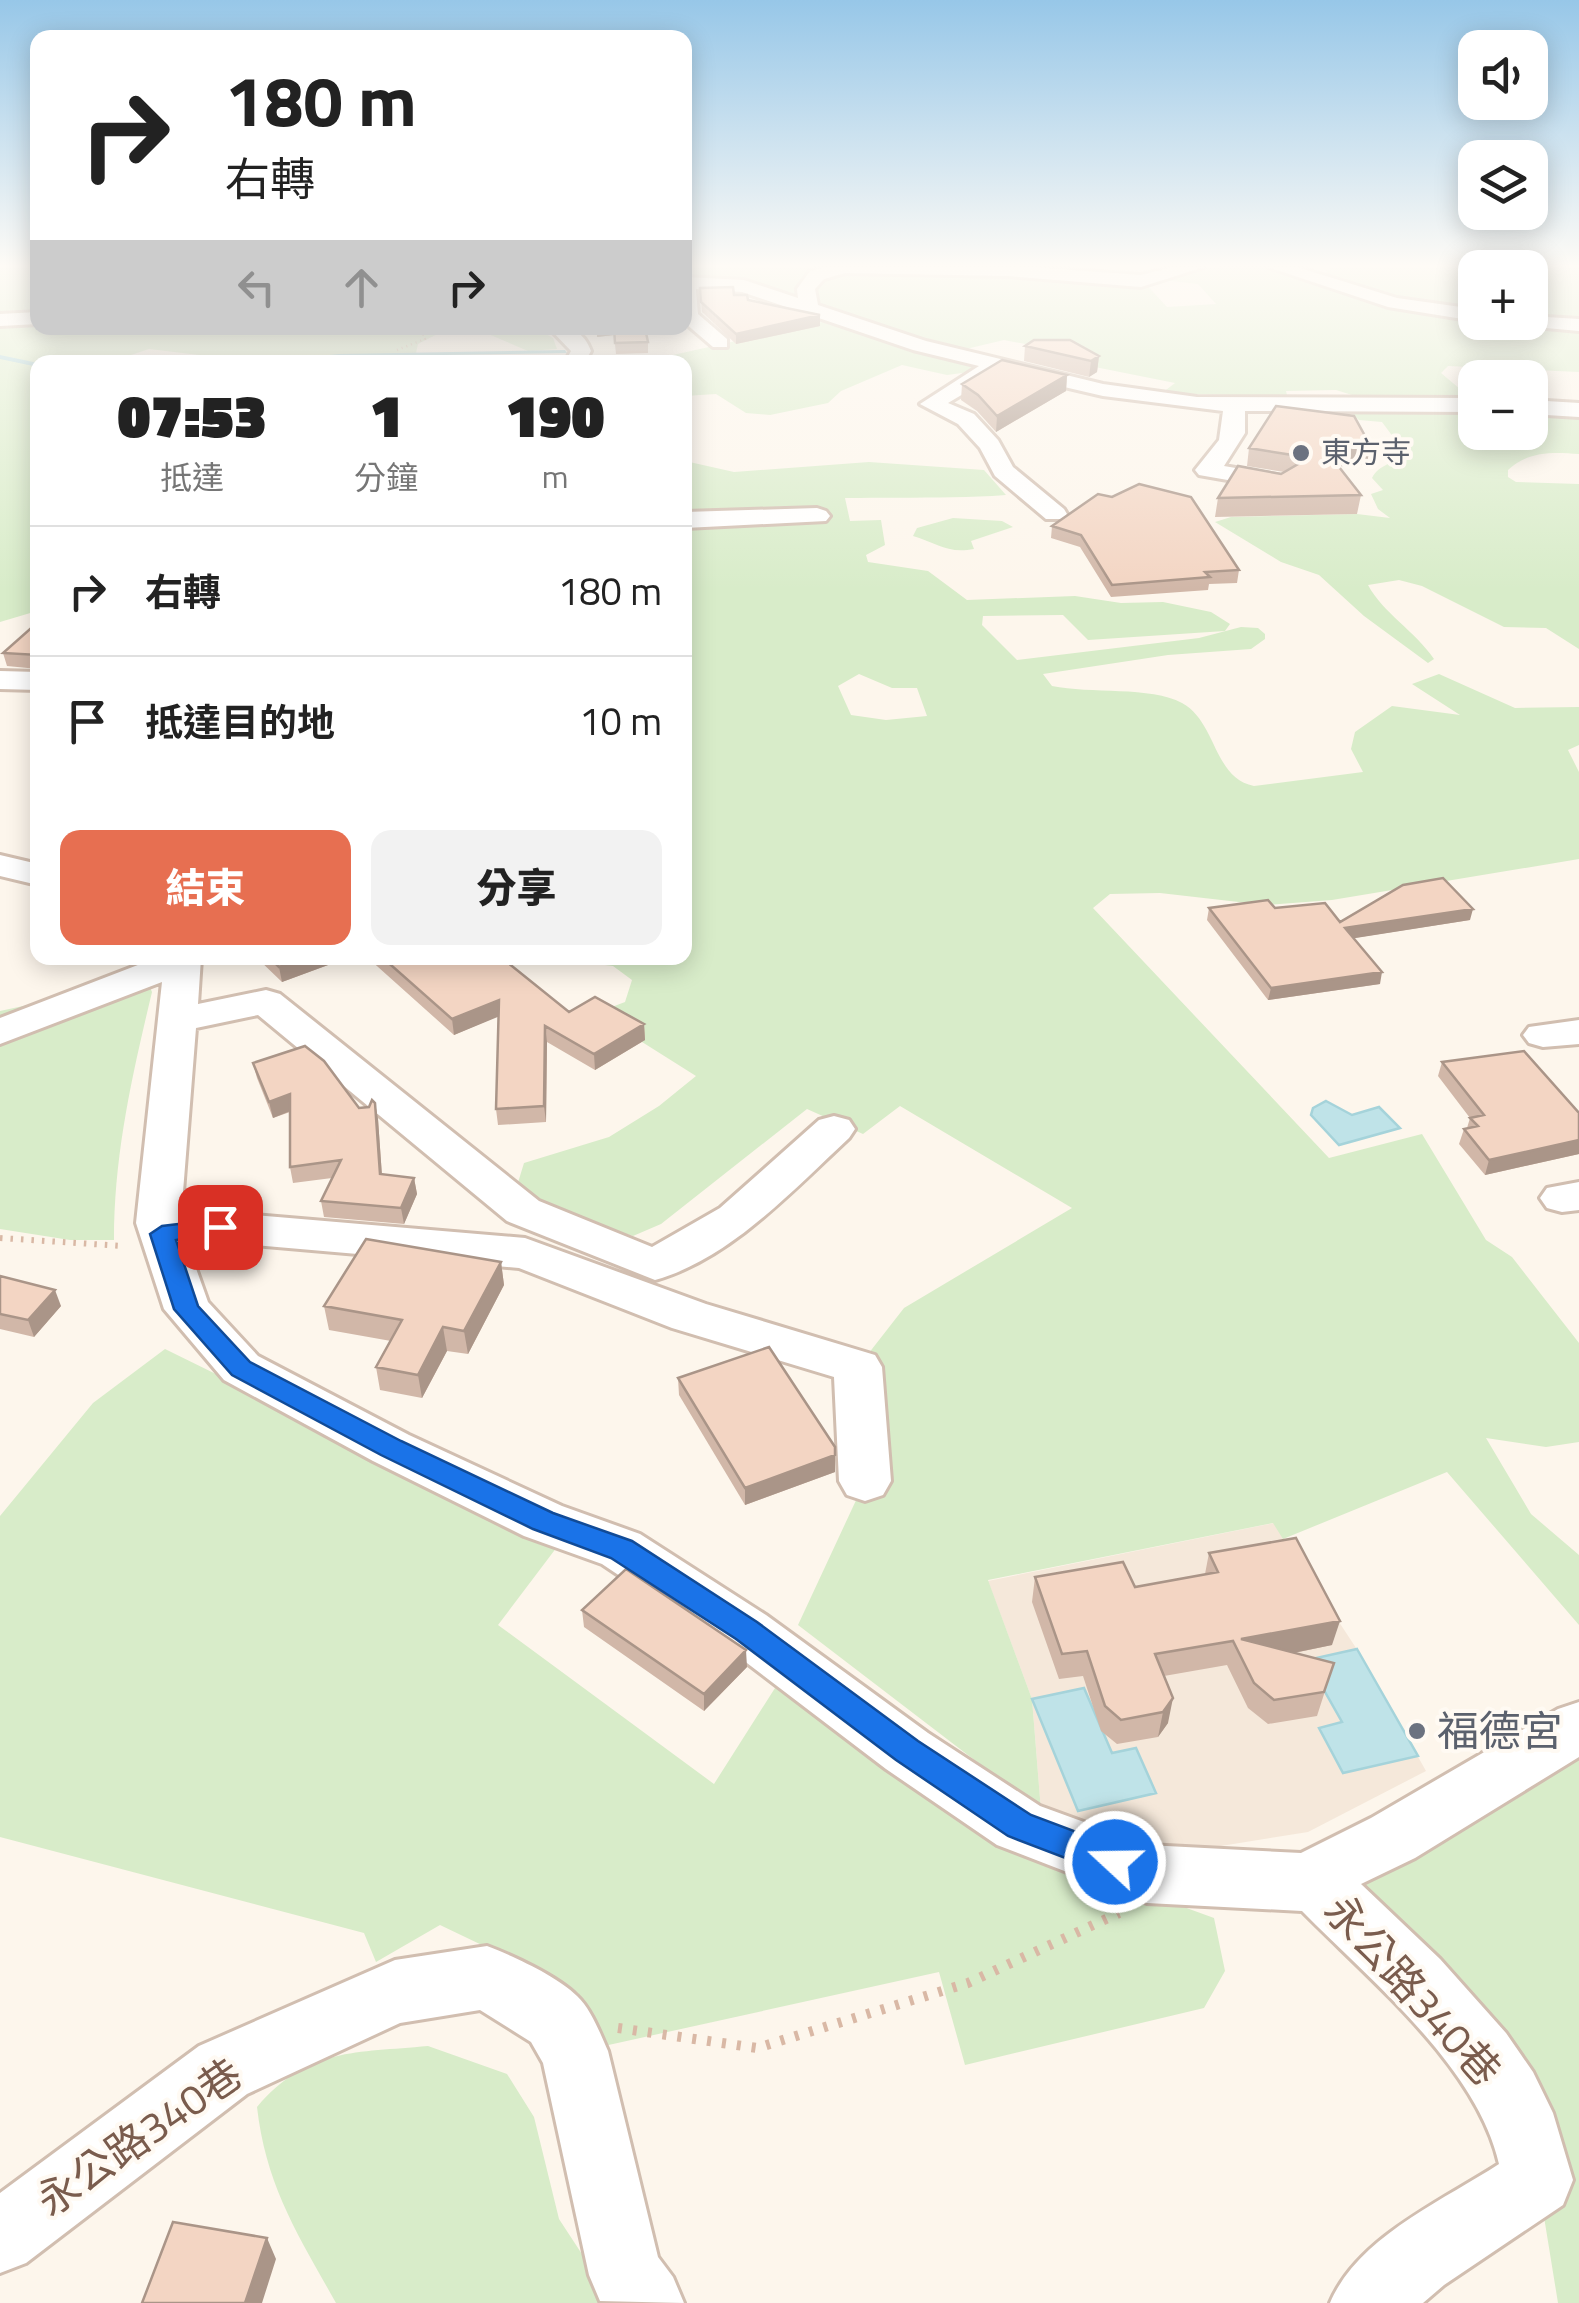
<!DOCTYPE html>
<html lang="zh-TW">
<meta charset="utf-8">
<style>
:root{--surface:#fff;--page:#f2f2f2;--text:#222;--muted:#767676;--line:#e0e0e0;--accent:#e76f51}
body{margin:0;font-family:"Titillium Web","Noto Sans TC",sans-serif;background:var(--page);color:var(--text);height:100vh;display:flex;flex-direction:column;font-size:38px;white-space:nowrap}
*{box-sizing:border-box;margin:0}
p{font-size:32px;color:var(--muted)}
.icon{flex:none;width:55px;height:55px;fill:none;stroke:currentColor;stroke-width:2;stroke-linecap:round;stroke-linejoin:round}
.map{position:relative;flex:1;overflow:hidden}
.drawer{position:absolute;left:30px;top:355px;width:662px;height:610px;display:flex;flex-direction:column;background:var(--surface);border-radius:20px;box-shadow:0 5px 25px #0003}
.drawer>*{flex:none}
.guide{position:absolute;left:30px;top:30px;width:662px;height:305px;border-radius:20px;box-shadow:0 5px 25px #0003;background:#fff;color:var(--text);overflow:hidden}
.fabs{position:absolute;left:1458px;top:30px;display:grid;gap:20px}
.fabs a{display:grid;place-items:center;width:90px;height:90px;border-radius:20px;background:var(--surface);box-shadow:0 5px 25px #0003;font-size:50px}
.pin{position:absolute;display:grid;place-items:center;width:85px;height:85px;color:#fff;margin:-42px;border-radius:20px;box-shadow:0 5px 15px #0006}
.me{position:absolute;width:110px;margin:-55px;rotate:291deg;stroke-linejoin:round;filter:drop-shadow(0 0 8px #0008)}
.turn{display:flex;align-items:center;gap:35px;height:210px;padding:0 30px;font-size:45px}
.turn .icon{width:130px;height:130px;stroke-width:2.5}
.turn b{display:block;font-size:70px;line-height:85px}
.lanes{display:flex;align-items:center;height:95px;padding:0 30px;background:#0003;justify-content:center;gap:50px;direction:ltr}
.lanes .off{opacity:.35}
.eta{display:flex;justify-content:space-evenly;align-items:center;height:170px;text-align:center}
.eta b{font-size:60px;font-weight:800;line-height:70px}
.cta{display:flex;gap:20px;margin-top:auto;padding:20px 30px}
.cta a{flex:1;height:115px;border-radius:20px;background:var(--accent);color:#fff;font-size:40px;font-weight:800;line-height:115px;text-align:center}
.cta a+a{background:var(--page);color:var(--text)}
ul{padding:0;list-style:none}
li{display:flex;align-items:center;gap:30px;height:130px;padding:0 30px;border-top:2px solid var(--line)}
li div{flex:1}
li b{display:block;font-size:38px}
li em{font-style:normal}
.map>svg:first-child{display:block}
</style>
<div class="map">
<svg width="1579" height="2303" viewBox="0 0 1579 2303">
<rect width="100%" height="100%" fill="#fdf6ec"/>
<path fill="#f5e8da" d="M 1274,1523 L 1360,1654 L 1426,1771 L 1308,1832 L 1196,1850 L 1112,1837 L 1041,1811 L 1032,1699 L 988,1581 Z"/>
<path fill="#d8ecc9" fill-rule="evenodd" d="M 0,267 L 37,267 L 37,310 L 0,312 Z
M 685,267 L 1012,267 L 1020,277 L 1142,280 L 1167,307 L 1216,304 L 1198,284 L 1163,280 C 1211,259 1274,264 1324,275 L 1332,267 L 1579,267 L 1579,372 L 1448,366 L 1441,373 L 1460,389 L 1459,395 L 1352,395 L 1336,390 L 1286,391 L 1287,395 L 1270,396 L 1162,393 L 1175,383 L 1085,365 L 1046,348 L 1004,340 L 966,349 L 914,338 L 745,283 L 685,275 ZM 1475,268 L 1530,268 L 1530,322 L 1475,322 Z
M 822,322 L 979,367 L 977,371 L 947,375 L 902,365 L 841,391 L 828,403 L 770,415 L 746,413 L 716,394 L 685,396 L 685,362 L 580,362 L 601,355 L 673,355 Z
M 37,323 L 38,328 L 535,328 L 553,338 L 557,349 L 528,351 L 486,333 L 460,328 L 445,330 L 418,344 L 416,353 L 407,355 L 258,362 L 149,349 L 110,362 L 38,362 L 37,611 L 0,622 L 0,325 Z
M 1475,409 L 1475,432 L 1530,432 L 1530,411 L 1579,416 L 1579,454 C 1551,452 1529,451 1508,470 L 1508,477 L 1516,482 L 1579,484 L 1579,649 L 1546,628 L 1504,627 L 1422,586 L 1399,580 L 1368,585 C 1383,613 1415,631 1434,659 L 1428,663 L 1364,616 L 1319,575 L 1281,562 L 1215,522 L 1231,517 L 1357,514 L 1390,518 L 1378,509 L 1371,494 L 1383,490 L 1372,478 C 1379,463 1396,466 1402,449 L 1382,422 L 1359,420 L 1349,411 Z
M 685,461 L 734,472 L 869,462 L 984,470 L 1006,495 C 951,499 900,497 845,498 L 850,521 L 881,520 L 885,545 L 866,555 L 868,562 L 928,571 L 967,600 L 1075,596 L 1121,603 L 1163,602 L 1211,612 L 1230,624 L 1225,631 L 1088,640 L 1063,615 L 983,616 L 982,625 L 1017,660 L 1199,638 L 1241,627 L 1258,628 L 1265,634 L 1265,639 L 1251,649 L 1168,655 L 1043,674 L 1052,686 C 1090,694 1151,686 1182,703 C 1217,722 1213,778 1254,786 L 1363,772 L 1351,749 L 1355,732 L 1392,706 L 1460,715 L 1412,684 L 1439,674 L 1515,708 L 1579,707 L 1579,745 L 1568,750 L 1579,772 L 1579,859 L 1332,900 L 1265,905 L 1160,893 L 1110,894 L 1093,908 L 1329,1158 L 1422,1134 L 1486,1240 L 1512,1257 L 1579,1343 L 1579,1442 L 1546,1447 L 1486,1438 L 1531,1514 L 1579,1555 L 1579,1625 L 1447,1472 L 1283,1539 L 1273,1523 L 988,1580 L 1032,1699 L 1041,1811 L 798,1625 L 865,1481 L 858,1367 L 904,1308 L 1072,1208 L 900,1106 L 863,1134 L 807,1109 L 661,1224 L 633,1236 L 594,1224 L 516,1189 L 524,1163 L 609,1137 L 659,1106 L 696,1076 L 596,1013 L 625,1002 L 632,980 L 613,966 L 581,962 L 577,958 L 685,958 ZM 859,674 L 892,688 L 917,688 L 927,716 L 886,720 L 851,715 L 838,686 Z
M 953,518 L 1002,521 L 1013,527 L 971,541 L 974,549 C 947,554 937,543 913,536 L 917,528 Z
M 148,983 L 152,992 C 132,1076 114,1154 114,1240 L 70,1240 L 0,1229 L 0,1011 L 37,1003 L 72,1009 Z
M 165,1349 L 560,1543 L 498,1625 L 714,1784 L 782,1677 L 1013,1845 L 1214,1918 L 1225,1971 L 1204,2008 L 965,2065 L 939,1972 L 604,2046 L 538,1972 L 440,1925 L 376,1962 L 364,1933 L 0,1837 L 0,1516 L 93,1403 Z
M 1579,1727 L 1579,2303 L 1558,2303 L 1538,2180 L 1326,1870 Z
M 428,2046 L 507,2074 L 534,2117 L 559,2219 L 614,2303 L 336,2303 C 298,2235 266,2186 257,2107 C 308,2047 356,2053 428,2046 Z"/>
<path fill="#bfe3e8" stroke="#a5d3da" stroke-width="2.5" d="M 1326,1101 L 1352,1115 L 1379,1107 L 1400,1128 L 1339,1145 L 1311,1115 L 1313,1108 Z
M 1357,1649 L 1418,1756 L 1343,1773 L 1319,1728 L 1342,1722 L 1307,1660 Z
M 1084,1688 L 1112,1753 L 1136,1748 L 1156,1793 L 1078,1811 L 1032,1699 Z"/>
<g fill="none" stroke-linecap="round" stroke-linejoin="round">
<path fill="#a5d3da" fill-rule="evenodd" d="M 565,350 L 567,353 L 377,356 L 261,362 L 339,354 Z
M 0,355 L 38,363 L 38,367 L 0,359 Z"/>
<g stroke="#d1beb0" stroke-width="6">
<path id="minor" d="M 826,267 L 1030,267 L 1141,275 L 1173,267 L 1204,267 L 1141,287 L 1008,276 L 845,273 L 824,279 L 815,289 L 818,305 L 926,341 L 1103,384 L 1197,397 L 1475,398 L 1475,412 L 1245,411 L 1245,433 L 1224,466 L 1288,477 L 1291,482 L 1279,489 L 1199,475 L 1195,470 L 1219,440 L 1223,411 L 1103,396 L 1000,372 L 948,403 L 974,414 L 998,440 L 1013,467 L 1064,509 L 1067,514 L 1064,519 L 1046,519 L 995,476 L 980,448 L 958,424 L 920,404 L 979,366 L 913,350 L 742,292 L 696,289 L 698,314 L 727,339 L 727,347 L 713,347 L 685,323 L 685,277 L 744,280 L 798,298 L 797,289 L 810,271 Z
M 1268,267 L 1297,267 L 1397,298 L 1475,309 L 1475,321 L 1388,307 Z
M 38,312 L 38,324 L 0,326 L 0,314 Z
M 1530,316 L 1579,319 L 1579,331 L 1523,326 L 1520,322 L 1530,322 Z
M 549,328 C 570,327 583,330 591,351 L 585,362 L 565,362 L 571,351 Z
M 1530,400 L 1579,403 L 1579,417 L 1530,414 Z
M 817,508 L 826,511 L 830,516 L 826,521 L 685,528 L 685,512 Z
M 0,671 L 38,672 L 38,690 L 0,689 Z
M 0,855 L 38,864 L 38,885 L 0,876 Z
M 156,958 L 201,958 L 198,1004 L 266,990 L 280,994 L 539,1201 L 652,1247 L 720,1208 L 819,1120 L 834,1116 L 849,1120 L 855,1129 L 849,1138 C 793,1190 730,1259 655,1280 L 507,1221 L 258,1015 L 196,1028 L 181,1217 L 219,1212 L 525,1238 L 706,1304 L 875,1355 L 882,1367 L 891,1481 L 883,1495 L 865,1501 L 847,1495 L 839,1481 L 834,1377 L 672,1328 L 519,1268 L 219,1242 L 188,1246 L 208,1302 L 258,1356 L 409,1435 L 562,1506 L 640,1534 L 766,1615 L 928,1733 L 1040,1806 L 1147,1845 L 1301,1853 L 1371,1818 L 1558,1709 L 1579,1702 L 1579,1757 L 1415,1858 L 1361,1884 L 1440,1959 L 1506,2033 L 1533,2072 L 1553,2113 L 1573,2180 L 1563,2205 L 1444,2285 L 1423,2303 L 1330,2303 C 1357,2238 1442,2201 1499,2164 C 1477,2067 1370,1980 1302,1911 L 1147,1903 L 997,1845 L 886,1769 L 726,1647 L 602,1564 L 524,1536 L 373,1461 L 224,1380 L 164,1309 L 136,1223 L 162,982 L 0,1044 L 0,1018 Z
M 1579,1020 L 1579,1044 L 1543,1047 L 1529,1043 L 1523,1035 L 1529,1027 Z
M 1579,1182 L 1579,1210 L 1562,1212 L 1547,1208 L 1540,1198 L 1547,1188 Z
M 487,1946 C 513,1956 557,1976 577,1996 C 591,2009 600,2033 608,2051 L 658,2257 L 673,2277 L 684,2303 L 600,2301 L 589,2275 L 543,2063 L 531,2042 L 480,2010 L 400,2023 L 247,2094 L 26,2263 L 0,2273 L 0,2193 L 199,2046 L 395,1960 Z"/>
</g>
<path stroke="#d9b8a5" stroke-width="2.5" stroke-dasharray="1 4" stroke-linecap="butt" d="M 397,350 L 425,339 L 422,336 L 426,331 L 413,328"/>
<path stroke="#d9b8a5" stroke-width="6" stroke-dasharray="2.5 8" stroke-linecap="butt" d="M 0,1238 L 123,1246"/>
<path stroke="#d9b8a5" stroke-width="10" stroke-dasharray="4 11" stroke-linecap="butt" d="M 618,2028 L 757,2048 L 968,1983 L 1119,1913"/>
<use href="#minor" fill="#fff" fill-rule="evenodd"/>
</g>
<path fill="#d1b7a8" d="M 700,288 L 734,295 L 820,326 L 736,344 L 702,312 Z
M 597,328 L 648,342 L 648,353 L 616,354 L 614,335 L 597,337 Z
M 1025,346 L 1099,356 L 1097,372 L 1089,377 L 1024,361 Z
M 1067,375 L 1066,391 L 996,432 L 977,411 L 961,400 L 962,384 Z
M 1370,445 L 1367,464 L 1338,466 L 1361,495 L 1357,514 L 1215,517 L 1218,498 L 1284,472 L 1247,466 L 1249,448 Z
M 1052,526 L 1239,570 L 1237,583 L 1209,584 L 1208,590 L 1111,597 L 1080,547 L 1051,538 Z
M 38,622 L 38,669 L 7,666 L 3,653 Z
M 1209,908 L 1275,908 L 1340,922 L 1470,920 L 1354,938 L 1380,984 L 1268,1000 L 1207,920 Z
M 257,958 L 347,958 L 282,982 Z
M 368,958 L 445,958 L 569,1012 L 644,1024 L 645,1040 L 595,1070 L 547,1042 L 546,1122 L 498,1125 L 496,1109 L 498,1016 L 454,1035 Z
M 1442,1062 L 1579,1113 L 1579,1154 L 1485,1175 L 1459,1144 L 1464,1129 L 1467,1128 L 1470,1118 L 1438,1076 Z
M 253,1063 L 359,1108 L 378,1119 L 382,1175 L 414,1178 L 417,1194 L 404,1224 L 324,1217 L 321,1201 L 332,1178 L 293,1183 L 290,1167 L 290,1112 L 273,1118 L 257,1078 Z
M 501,1262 L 504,1285 L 468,1354 L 447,1351 L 422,1398 L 380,1390 L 376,1367 L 391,1341 L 329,1330 L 324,1306 Z
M 0,1276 L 61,1306 L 34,1337 L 0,1329 Z
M 678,1378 L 835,1472 L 745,1505 L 679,1395 Z
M 1209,1553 L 1332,1645 L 1294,1653 L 1334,1663 L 1317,1716 L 1268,1724 L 1248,1708 L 1227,1665 L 1164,1676 L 1168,1723 L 1158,1737 L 1117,1744 L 1101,1731 L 1083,1676 L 1059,1679 L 1032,1602 L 1035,1577 L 1135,1587 L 1205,1574 Z
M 582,1610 L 747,1667 L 704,1711 L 584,1627 Z"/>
<path fill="#aa9588" d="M 820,315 L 820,326 L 736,344 L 736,334 Z
M 597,328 L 614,328 L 614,335 L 597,337 Z
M 1099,356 L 1097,372 L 1089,377 L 1091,361 Z
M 1067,375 L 1066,391 L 996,432 L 997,416 Z
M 1370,445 L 1367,464 L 1321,468 L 1325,449 Z
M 1473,909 L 1470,920 L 1343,940 L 1345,928 Z
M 304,958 L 347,958 L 282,982 L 279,967 Z
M 1382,972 L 1380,984 L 1268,1000 L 1271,988 Z
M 499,1000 L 500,1016 L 454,1035 L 452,1019 Z
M 644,1024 L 645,1040 L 595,1070 L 594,1054 Z
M 545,1026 L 547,1042 L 546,1122 L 544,1106 Z
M 290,1094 L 293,1110 L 273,1118 L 269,1102 Z
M 375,1103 L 378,1119 L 383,1191 L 380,1174 Z
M 1579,1140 L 1579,1154 L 1485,1175 L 1489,1160 Z
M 414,1178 L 417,1194 L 404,1224 L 401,1208 Z
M 501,1262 L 504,1285 L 468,1354 L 464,1331 Z
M 55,1290 L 61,1306 L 34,1337 L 28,1320 Z
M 443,1327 L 447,1351 L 422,1398 L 418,1375 Z
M 835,1455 L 835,1472 L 745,1505 L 745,1488 Z
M 1340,1621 L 1332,1645 L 1244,1663 L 1241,1639 Z
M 746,1650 L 747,1667 L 704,1711 L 704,1694 Z
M 1173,1698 L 1168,1723 L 1158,1737 L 1163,1712 Z
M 267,2238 L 276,2259 L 262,2303 L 245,2303 Z"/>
<path fill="#f3d5c3" stroke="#aa9588" stroke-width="2.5" d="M 733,287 L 734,295 L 747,295 L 748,300 L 820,315 L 736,334 L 701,302 L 700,288 Z
M 614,328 L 645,328 L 648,342 L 615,343 Z
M 1034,340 L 1070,340 L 1099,356 L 1091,361 L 1025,346 Z
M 1002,360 L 1067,375 L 997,416 L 978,395 L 962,384 Z
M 1276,406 L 1354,416 L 1370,445 L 1325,449 L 1361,495 L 1218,498 L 1238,466 L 1281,474 L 1298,464 L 1292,455 L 1249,448 Z
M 1139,484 L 1191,497 L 1239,570 L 1205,572 L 1210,577 L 1112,585 L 1081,535 L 1052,526 L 1098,494 L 1112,497 Z
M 38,622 L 38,655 L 3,653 Z
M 1443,878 L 1473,909 L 1345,928 L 1382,972 L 1271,988 L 1209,908 L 1268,900 L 1275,908 L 1325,903 L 1340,922 L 1403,885 Z
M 270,958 L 304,958 L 279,967 Z
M 383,958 L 445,958 L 448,960 L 455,958 L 502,958 L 569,1012 L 595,997 L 644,1024 L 594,1054 L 545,1026 L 544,1106 L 496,1109 L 499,1000 L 452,1019 Z
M 305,1046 L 324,1061 L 359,1108 L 369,1107 L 372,1100 L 375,1103 L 380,1174 L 414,1178 L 401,1208 L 321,1201 L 341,1160 L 290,1167 L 290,1094 L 269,1102 L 253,1063 Z
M 1524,1051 L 1579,1113 L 1579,1140 L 1489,1160 L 1464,1129 L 1478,1126 L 1470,1118 L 1484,1115 L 1442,1062 Z
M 366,1239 L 501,1262 L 464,1331 L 443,1327 L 418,1375 L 376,1367 L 402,1320 L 324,1306 Z
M 0,1276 L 55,1290 L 28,1320 L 0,1314 Z
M 769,1347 L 835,1447 L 835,1455 L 745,1488 L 678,1378 Z
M 1296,1538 L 1340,1621 L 1241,1639 L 1334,1663 L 1324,1692 L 1274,1700 L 1254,1683 L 1233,1641 L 1155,1654 L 1173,1698 L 1163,1712 L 1121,1720 L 1105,1706 L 1087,1651 L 1062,1654 L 1035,1577 L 1123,1562 L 1135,1587 L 1218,1572 L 1209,1553 Z
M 626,1569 L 746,1650 L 704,1694 L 582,1610 Z
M 173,2222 L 267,2238 L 245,2303 L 142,2303 Z"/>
<linearGradient id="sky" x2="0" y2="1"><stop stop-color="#97c7e8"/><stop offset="0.45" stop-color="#fefbf6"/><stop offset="1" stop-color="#fefbf6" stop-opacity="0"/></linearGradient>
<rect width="1579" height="590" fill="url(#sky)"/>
<path fill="#1a73e8" stroke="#114b97" stroke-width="2.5" d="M 220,1219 L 231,1227 L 228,1232 L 176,1240 L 198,1306 L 250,1362 L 401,1441 L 553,1513 L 632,1541 L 757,1622 L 918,1741 L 1031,1815 L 1127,1851 L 1132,1862 L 1127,1873 L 1115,1877 L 1008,1836 L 896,1760 L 736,1639 L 611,1558 L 533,1529 L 381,1455 L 232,1375 L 174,1309 L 150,1234 L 162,1226 Z"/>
<g fill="#6b7280" stroke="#fffaf3" stroke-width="4">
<circle cx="1301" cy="453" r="10"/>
<circle cx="1417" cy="1731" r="10"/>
</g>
<g text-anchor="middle" stroke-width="8" stroke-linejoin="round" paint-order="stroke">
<g font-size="30" fill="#5b616d" stroke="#fffaf3" text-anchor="start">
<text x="1321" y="463">東方寺</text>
</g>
<g font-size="42" fill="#5b616d" stroke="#fffaf3" text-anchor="start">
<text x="1437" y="1746">福德宮</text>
</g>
<g font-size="42" fill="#7a5c4d" stroke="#fffaf3">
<text transform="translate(1413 1990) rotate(48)" y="15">永公路340巷</text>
<text transform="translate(139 2137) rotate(-35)" y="15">永公路340巷</text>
</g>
</g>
</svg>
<div class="fabs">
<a><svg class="icon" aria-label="sound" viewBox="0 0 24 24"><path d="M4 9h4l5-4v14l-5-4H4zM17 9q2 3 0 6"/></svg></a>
<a><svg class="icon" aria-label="layers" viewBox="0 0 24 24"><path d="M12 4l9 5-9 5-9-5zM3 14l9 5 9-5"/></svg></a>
<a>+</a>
<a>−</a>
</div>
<div class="pin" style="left:220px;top:1227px;background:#d93025"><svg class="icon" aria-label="arrive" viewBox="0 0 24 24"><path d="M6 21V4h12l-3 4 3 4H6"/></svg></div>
<svg class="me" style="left:1115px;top:1862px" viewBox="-20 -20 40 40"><circle r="17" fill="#1a73e8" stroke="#fff" stroke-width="3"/><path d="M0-11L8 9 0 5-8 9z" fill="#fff"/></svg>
<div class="guide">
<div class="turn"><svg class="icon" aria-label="right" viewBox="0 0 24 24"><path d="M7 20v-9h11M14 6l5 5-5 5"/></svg><div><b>180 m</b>右轉</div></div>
<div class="lanes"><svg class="icon off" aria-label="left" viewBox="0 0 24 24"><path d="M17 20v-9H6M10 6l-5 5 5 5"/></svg><svg class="icon off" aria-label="ahead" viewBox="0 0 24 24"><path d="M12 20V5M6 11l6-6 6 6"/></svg><svg class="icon" aria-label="right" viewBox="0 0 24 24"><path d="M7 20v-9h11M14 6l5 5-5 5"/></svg></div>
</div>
<section class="drawer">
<div class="eta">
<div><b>07:53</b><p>抵達</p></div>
<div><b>1</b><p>分鐘</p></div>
<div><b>190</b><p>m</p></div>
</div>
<ul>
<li><svg class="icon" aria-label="right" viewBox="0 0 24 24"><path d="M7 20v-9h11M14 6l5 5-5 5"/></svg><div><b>右轉</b></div><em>180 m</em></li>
<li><svg class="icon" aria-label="arrive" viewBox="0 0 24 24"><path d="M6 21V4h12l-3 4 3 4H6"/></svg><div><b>抵達目的地</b></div><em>10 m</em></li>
</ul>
<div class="cta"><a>結束</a><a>分享</a></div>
</section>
</div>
